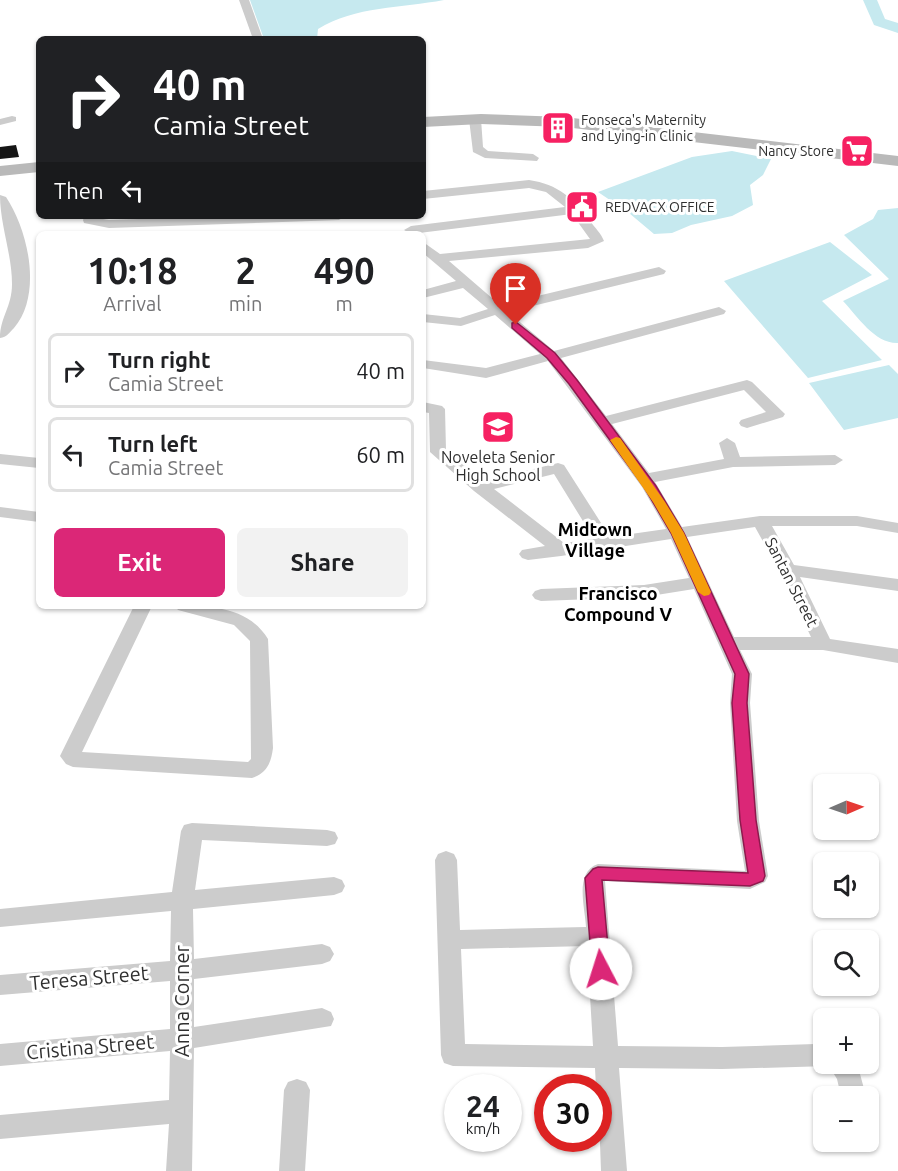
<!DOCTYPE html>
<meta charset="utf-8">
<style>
:root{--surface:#fff;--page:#f2f2f2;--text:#202124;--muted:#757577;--line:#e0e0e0;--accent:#db2777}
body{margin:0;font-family:Ubuntu,sans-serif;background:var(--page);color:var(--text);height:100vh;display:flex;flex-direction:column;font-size:22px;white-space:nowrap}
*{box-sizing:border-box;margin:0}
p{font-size:20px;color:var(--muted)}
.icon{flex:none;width:33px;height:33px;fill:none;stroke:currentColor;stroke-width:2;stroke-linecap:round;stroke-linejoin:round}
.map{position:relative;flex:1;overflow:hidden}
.side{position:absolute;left:36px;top:231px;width:390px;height:378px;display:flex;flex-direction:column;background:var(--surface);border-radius:9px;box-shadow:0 2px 4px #0004}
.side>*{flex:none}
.guide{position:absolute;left:36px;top:36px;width:390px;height:183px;border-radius:9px;box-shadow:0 2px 4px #0004;background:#202124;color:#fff;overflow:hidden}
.needle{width:39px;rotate:88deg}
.fabs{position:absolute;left:813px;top:774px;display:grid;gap:12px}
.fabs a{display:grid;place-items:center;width:66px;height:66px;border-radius:9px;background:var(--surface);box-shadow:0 2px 4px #0004;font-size:30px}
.speed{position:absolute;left:444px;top:1074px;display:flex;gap:12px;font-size:30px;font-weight:700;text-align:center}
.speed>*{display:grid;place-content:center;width:78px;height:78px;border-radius:50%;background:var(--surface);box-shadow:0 2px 4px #0004;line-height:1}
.speed small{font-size:15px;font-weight:400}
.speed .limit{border:9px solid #d22;background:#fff;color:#111}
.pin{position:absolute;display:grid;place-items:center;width:51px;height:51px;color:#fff;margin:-62px -26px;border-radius:50% 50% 50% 0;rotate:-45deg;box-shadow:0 0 6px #0007}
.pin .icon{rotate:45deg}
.me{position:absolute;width:66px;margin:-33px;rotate:355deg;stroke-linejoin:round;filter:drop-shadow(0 0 4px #0008)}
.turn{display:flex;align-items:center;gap:21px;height:126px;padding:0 18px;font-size:27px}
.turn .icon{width:78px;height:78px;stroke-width:2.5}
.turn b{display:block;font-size:42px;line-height:51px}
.then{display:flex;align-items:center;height:57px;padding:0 18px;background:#0003;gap:12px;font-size:22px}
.eta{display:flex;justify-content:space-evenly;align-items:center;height:102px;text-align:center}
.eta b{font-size:36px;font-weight:600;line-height:42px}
.cta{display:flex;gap:12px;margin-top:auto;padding:12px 18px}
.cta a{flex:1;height:69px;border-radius:9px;background:var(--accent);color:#fff;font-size:24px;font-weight:600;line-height:69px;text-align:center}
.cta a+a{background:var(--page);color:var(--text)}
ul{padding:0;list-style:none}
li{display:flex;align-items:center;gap:18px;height:75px;margin:0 12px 9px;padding:0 6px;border:3px solid var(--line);border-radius:9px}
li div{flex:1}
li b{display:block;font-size:22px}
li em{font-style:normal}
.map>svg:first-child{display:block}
</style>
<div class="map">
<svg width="898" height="1171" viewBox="0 0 898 1171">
<rect width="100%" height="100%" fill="#fff"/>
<path fill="#c6e9ef" d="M 250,0 L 444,0 C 402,8 355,6 318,29 L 317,39 L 297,39 L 291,36 L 264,39 Z
M 732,151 L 771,159 L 763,175 L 750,185 L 753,205 L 732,216 L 691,225 L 672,233 L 654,234 L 629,213 L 598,192 L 692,157 Z
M 898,208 L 898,343 C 875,344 858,317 843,301 L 889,279 L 844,235 L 873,219 L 878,210 Z
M 830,242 L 872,275 L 822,301 L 882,360 L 808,378 L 724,281 Z
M 889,365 L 898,374 L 898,418 L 844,430 L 809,383 Z"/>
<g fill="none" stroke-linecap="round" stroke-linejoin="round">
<path fill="#c6e9ef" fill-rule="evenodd" d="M 863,0 L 877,0 L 885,19 L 898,23 L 898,33 L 874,25 Z"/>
</g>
<path fill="#161616" d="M 16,145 L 19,157 L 0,159 L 0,147 Z"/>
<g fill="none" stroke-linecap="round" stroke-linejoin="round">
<path fill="#ccc" fill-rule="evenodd" d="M 239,0 L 249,0 L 263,39 L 253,39 Z
M 12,116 L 16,117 L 16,121 L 0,125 L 0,119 Z
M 475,116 L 481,119 L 483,147 L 488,151 L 533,154 L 539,158 L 537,161 L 485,158 L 473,152 L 469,119 Z
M 529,180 C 558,184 574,199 590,221 C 595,228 601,233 604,241 L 588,248 L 449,261 L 500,305 L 659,267 L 666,271 L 664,274 L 508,312 L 554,351 L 719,307 L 726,311 L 724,314 L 561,358 L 606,416 L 747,380 L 752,382 L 785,414 L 783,417 L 747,428 L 741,426 L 739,423 L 741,420 L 766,412 L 744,390 L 612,424 L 649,473 L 724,459 L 719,443 L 727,438 L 735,443 L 740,457 L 835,455 L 843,460 L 835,465 L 733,467 L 655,482 L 682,527 L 760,516 L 857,516 L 898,523 L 898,533 L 857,526 L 772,526 L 794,565 L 898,579 L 898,591 L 800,577 L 830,639 L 898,649 L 898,663 L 823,650 L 740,650 L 752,674 L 750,703 L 759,821 L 768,876 L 765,882 L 750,889 L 605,881 L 618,1046 L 722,1047 L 815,1044 L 824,1046 L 824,1064 L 855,1064 L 860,1074 L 866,1096 L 841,1096 L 837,1079 L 829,1066 L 722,1069 L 619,1068 L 627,1171 L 601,1171 L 598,1088 L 596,1088 L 595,1068 L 453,1066 L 444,1063 L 441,1055 L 435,860 L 438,854 L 446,851 L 454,854 L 457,860 L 460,930 L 586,927 C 585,907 574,872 598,864 L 745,871 L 737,821 L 730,703 L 732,674 L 694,589 L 644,597 L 541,601 L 535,599 L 532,595 L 535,591 L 541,589 L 644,585 L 689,578 L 671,539 L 561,556 L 528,560 L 522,558 L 519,554 L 522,550 L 545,546 L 474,491 L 430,452 L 429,413 L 423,412 L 423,402 L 442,406 L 445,409 L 446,450 L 485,481 L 558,463 L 564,465 L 610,537 L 666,529 L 642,487 L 548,361 L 486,378 L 423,368 L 423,360 L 486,368 L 540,354 L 495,315 L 461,326 L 423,322 L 423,314 L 460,318 L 488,309 L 463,288 L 423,298 L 423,290 L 456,281 L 423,253 L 423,242 L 440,254 L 590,239 L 572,214 L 411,234 L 404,230 L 411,226 L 565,207 L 546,192 L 529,188 L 423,199 L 423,191 ZM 554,474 L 594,539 L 564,543 L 494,489 ZM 755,527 L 779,570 L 811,637 L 734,637 L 687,537 ZM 587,946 L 593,1046 L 465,1044 L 461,949 Z
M 85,216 L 97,216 L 97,218 L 109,220 L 228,216 L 345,216 L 339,220 L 109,228 L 84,223 L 83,220 Z
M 0,454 L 39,458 L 39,468 L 0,464 Z
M 0,507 L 39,512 L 39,522 L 0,517 Z
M 134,606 L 152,606 L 82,752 L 248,762 L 251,759 L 250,641 L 234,625 L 178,610 L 175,606 C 209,606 248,606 268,639 L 273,748 C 271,763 267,773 252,778 L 73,767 L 66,764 L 60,756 Z
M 192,823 L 327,830 L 335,832 L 338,838 L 335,844 L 327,846 L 202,840 L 195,890 L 334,877 L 342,880 L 345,886 L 342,892 L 334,895 L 193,909 L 194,959 L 322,944 L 330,947 L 334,954 L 330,961 L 322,964 L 194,979 L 194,1027 L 322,1008 L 331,1012 L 334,1019 L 331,1026 L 194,1048 L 192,1171 L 166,1171 L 169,1124 L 0,1139 L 0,1115 L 169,1100 L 170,1051 L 0,1066 L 0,1044 L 170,1029 L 170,981 L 0,995 L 0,975 L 170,961 L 171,911 L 0,927 L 0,909 L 172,892 L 181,831 L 184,825 Z
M 297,1079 L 306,1082 L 310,1090 L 305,1171 L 279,1171 L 284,1090 L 288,1082 Z"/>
<path fill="#ccc" fill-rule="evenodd" d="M 0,195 L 6,197 C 28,230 43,294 14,328 C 9,333 7,337 0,338 C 0,317 12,307 12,284 C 12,254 0,225 0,195 Z"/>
<path fill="#b9b9b9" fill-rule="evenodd" d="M 481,114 L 564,117 L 898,156 L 898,166 L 564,127 L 481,124 L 423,127 L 423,117 Z
M 39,162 L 39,172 L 0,176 L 0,166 Z"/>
</g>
<path fill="#db2777" stroke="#8e194d" stroke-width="1.5" d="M 516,322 L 555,353 L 577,380 L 656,486 L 684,533 L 749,674 L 747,703 L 756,820 L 765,876 L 763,881 L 750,886 L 602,880 L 610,969 L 607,974 L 601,977 L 595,974 L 592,969 L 585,878 L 593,869 L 598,867 L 748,873 L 740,820 L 732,703 L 735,674 L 671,533 L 644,487 L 569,384 L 547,358 L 512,328 L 512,323 Z"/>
<path fill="#f59e0b" d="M 616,437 L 620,438 L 665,502 L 684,533 L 711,592 L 709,595 L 704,596 L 698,592 L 671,533 L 653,502 L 610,440 Z"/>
<defs>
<g id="building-square" transform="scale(1.725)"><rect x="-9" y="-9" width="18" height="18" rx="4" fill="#f62162" stroke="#fff"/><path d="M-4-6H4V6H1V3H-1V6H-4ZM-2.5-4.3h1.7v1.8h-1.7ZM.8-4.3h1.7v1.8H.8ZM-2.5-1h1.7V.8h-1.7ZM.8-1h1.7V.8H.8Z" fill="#fff"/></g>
<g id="supermarket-square" transform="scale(1.725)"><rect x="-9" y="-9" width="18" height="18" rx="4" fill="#f62162" stroke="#fff"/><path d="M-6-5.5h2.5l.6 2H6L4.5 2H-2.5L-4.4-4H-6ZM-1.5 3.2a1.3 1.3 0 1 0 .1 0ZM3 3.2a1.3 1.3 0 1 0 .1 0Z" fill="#fff"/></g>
<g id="civic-square" transform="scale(1.725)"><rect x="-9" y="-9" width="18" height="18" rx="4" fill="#f62162" stroke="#fff"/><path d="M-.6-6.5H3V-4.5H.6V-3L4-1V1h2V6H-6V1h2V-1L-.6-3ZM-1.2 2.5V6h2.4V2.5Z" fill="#fff"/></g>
<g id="school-square" transform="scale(1.725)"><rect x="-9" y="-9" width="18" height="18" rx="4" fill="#f62162" stroke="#fff"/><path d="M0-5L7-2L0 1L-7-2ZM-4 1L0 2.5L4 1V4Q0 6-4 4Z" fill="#fff"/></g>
</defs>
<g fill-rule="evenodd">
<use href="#building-square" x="558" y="128"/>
<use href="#supermarket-square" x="857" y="151"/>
<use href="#civic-square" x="582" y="207"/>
<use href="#school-square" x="498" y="427"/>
</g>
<g text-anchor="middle" stroke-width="6" stroke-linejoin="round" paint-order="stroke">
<g font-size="14" fill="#2f2f2f" stroke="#fff" text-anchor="start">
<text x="581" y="125">Fonseca's Maternity<tspan x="581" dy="16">and Lying-in Clinic</tspan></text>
<text x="834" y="156" text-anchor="end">Nancy Store</text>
<text x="605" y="212">REDVACX OFFICE</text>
</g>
<g font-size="16" fill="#2f2f2f" stroke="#fff">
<text x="498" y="463">Noveleta Senior<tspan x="498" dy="18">High School</tspan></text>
</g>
<g font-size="16" fill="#2f2f2f" stroke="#fff">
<text transform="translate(792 582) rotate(63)" y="6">Santan Street</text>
</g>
<g font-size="18" font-weight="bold" fill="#000" stroke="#fff">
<text x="595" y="536">Midtown<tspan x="595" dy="21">Village</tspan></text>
<text x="618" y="600">Francisco<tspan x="618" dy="21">Compound V</tspan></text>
</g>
<g font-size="20" fill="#2f2f2f" stroke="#fff">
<text transform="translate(89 978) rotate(-5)" y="7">Teresa Street</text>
<text transform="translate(182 1001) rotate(-90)" y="7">Anna Corner</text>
<text transform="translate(90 1047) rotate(-5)" y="7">Cristina Street</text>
</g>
</g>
</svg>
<div class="fabs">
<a><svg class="needle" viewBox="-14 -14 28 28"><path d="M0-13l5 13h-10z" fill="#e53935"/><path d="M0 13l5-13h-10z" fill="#757577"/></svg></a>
<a><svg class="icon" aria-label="sound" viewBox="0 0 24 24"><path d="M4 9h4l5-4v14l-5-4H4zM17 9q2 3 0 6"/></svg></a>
<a><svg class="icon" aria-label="search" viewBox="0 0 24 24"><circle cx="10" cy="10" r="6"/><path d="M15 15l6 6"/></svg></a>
<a>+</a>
<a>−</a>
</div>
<div class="speed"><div>24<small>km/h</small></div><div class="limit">30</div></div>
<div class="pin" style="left:516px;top:325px;background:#d93025"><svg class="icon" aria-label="arrive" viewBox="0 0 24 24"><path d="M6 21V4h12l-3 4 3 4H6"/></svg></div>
<svg class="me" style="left:601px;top:969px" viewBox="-20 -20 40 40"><circle r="19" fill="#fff"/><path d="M0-13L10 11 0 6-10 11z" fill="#db2777"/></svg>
<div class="guide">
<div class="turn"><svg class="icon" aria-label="right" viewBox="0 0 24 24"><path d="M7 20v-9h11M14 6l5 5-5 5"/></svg><div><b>40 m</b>Camia Street</div></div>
<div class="then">Then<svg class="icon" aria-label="left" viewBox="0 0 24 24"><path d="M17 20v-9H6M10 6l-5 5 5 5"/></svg></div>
</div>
<section class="side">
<div class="eta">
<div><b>10:18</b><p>Arrival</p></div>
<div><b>2</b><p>min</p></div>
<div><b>490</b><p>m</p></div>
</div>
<ul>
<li><svg class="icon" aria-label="right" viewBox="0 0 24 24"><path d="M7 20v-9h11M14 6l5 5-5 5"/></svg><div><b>Turn right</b><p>Camia Street</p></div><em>40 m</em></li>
<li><svg class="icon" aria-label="left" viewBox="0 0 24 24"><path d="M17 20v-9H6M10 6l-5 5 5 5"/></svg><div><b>Turn left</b><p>Camia Street</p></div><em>60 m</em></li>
</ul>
<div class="cta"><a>Exit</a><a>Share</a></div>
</section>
</div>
